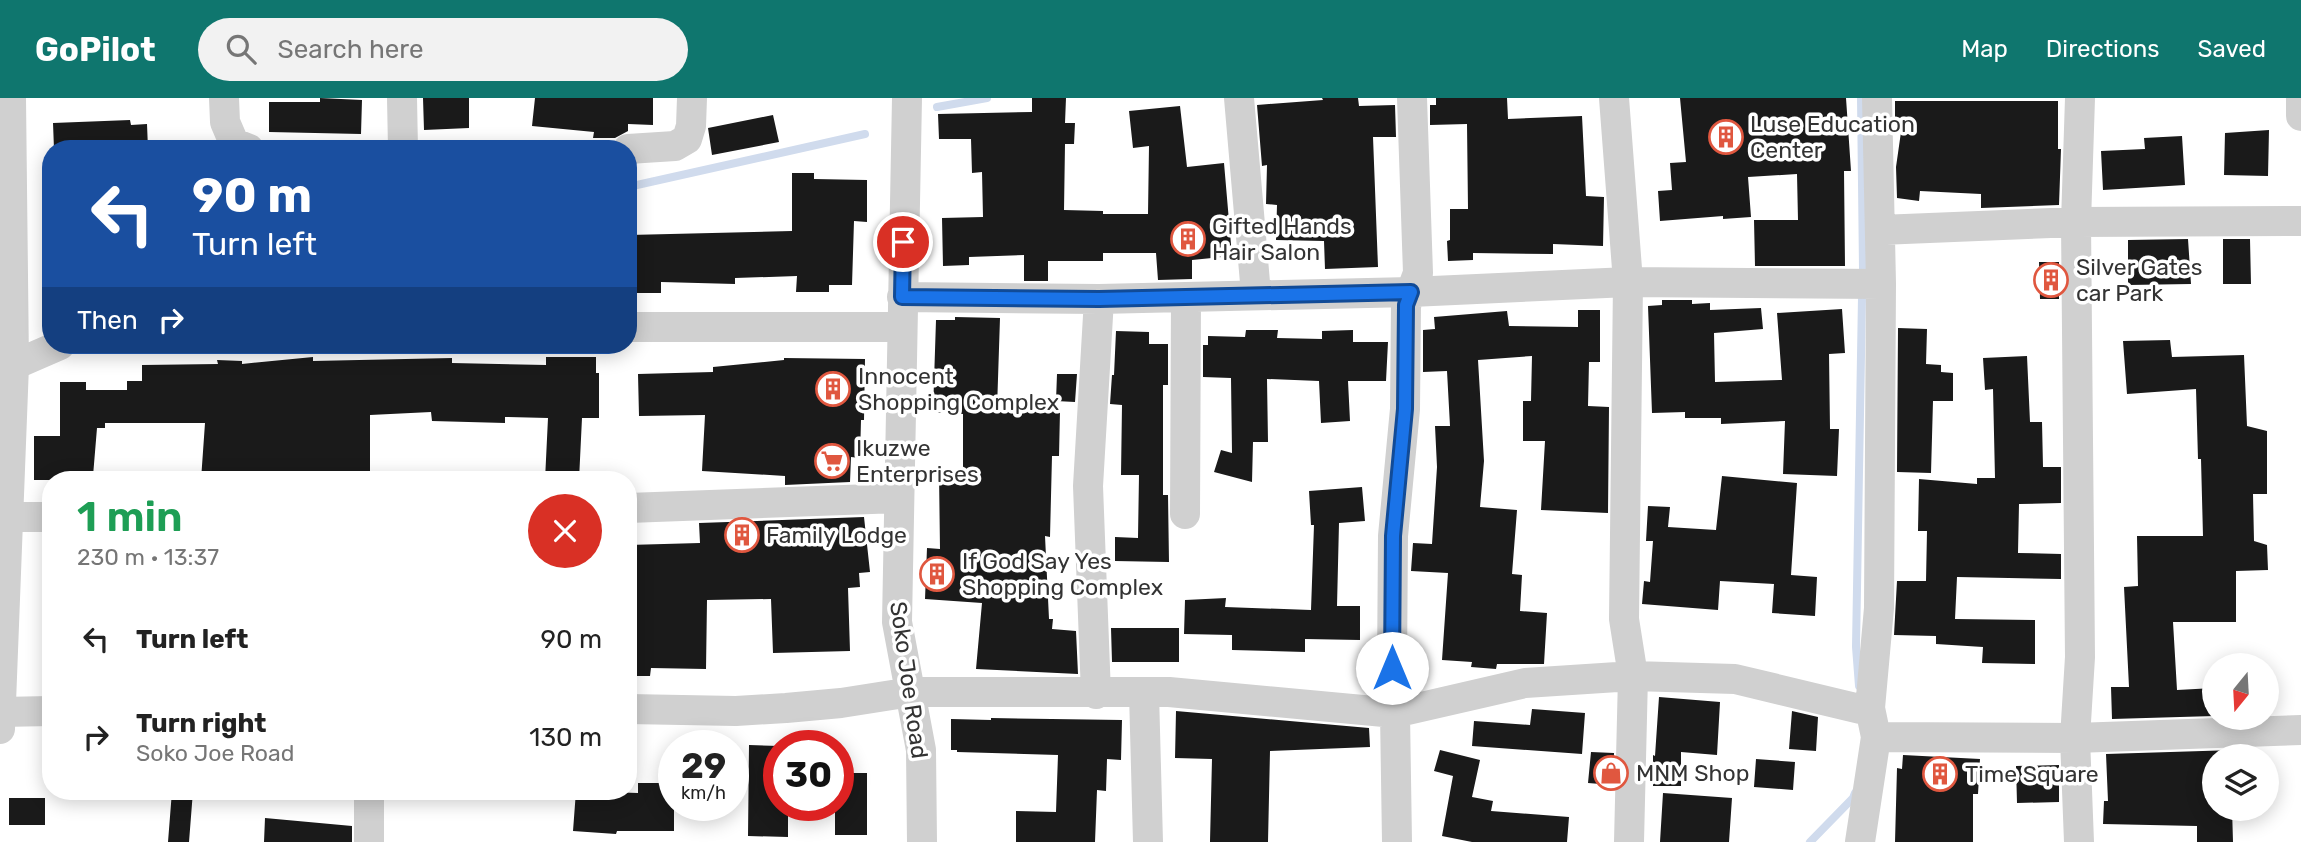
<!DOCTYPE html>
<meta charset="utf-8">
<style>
:root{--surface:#fff;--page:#f2f2f2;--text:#222;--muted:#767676;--accent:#0f766e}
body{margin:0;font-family:Rubik,sans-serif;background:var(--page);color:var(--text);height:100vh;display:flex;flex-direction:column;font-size:26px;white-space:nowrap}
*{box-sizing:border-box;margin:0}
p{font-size:23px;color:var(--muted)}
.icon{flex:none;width:38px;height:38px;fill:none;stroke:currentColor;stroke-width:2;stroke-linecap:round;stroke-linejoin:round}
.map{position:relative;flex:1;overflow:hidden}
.panel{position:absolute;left:42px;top:373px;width:595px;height:329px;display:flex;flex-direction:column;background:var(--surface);border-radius:28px;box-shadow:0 4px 18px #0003}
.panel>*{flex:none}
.hud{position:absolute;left:42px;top:42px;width:595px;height:214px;border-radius:28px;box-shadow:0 4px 18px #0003;background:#1a4fa0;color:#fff;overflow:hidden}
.needle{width:46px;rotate:198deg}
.tools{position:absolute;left:2202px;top:555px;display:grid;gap:14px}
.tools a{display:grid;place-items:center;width:77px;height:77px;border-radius:50%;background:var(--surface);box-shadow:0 4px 18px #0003;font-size:35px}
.speed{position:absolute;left:658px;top:632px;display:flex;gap:14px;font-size:35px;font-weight:700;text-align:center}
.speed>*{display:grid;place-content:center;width:91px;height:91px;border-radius:50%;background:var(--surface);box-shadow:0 4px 18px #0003;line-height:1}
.speed small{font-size:18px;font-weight:400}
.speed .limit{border:10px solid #d22;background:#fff;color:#111}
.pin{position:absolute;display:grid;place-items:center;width:60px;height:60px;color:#fff;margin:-30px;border:4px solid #fff;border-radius:50%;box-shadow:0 2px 7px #0007}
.me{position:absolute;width:77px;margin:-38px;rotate:0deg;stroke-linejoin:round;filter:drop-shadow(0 0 5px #0008)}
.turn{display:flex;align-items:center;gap:24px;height:147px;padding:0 35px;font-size:32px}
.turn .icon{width:91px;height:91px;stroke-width:2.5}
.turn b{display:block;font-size:49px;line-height:60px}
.then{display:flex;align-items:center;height:66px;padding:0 35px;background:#0003;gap:14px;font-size:26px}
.round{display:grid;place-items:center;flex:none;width:74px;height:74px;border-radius:37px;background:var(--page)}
.overview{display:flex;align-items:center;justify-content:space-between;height:119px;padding:0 35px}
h1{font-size:42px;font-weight:600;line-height:52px;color:#1e9e55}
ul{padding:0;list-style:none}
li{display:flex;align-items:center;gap:21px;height:98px;padding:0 35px}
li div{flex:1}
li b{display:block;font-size:26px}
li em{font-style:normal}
header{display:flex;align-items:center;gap:42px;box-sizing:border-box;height:98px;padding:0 35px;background:var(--accent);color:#fff}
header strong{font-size:33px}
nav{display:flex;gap:38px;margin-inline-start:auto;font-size:24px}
.search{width:490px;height:63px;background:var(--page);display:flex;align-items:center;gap:18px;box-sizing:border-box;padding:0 24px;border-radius:38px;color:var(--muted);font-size:26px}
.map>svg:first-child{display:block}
</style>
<header>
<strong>GoPilot</strong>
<div class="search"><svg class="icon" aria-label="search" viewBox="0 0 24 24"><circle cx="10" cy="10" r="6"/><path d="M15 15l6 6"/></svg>Search here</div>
<nav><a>Map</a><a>Directions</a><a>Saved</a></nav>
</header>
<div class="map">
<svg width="2301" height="744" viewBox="0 0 2301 744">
<rect width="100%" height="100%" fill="#fff"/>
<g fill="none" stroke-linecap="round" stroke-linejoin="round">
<path stroke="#d0dbed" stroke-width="8" d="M 1861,0 L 1863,171
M 937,9 L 987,0
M 628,89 L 865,36
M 1859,588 L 1856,549 L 1862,199
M 1810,744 L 1853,700 L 1855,695"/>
</g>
<path fill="#1a1a1a" d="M 320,0 L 362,2 L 361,36 L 269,34 L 269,4 L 320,4 Z
M 423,0 L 469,0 L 469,30 L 424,32 Z
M 535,0 L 653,0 L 653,27 L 628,26 L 628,33 L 615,40 L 593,40 L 594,34 L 532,28 Z
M 1032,0 L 1066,0 L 1065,25 L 1075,25 L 1074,46 L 1065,46 L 1064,112 L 1103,113 L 1103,116 L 1148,116 L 1149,48 L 1133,50 L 1129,13 L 1180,8 L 1187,69 L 1224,65 L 1232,158 L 1192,162 L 1192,181 L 1158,182 L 1156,155 L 1103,155 L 1103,163 L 1048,163 L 1048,183 L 1024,183 L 1024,157 L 969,159 L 969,167 L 943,168 L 942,120 L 983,119 L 982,74 L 972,75 L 971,41 L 939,41 L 938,16 L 1032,14 Z
M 1322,0 L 1358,0 L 1359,8 L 1395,7 L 1396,39 L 1373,39 L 1378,169 L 1325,171 L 1324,143 L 1276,142 L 1277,107 L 1266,106 L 1267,67 L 1262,68 L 1257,7 L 1323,2 Z
M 1436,0 L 1507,0 L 1508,21 L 1582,18 L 1586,98 L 1604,99 L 1603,148 L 1553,146 L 1553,156 L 1473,155 L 1473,162 L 1448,163 L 1447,143 L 1450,142 L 1450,111 L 1468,111 L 1467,26 L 1430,27 L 1430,7 L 1436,7 Z
M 1680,0 L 1846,0 L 1851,73 L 1844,73 L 1845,168 L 1755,168 L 1754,122 L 1798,122 L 1797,76 L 1748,79 L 1751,119 L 1723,121 L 1723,118 L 1660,123 L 1658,93 L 1672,92 L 1670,65 L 1686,64 Z
M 1895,3 L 2058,3 L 2058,51 L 2061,51 L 2059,107 L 1981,110 L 1981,96 L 1920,93 L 1919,103 L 1897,100 L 1896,69 L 1901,34 L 1895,34 Z
M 773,17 L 779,44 L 712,57 L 708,30 Z
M 130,22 L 131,27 L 147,26 L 148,51 L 54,51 L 53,25 Z
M 2269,32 L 2268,78 L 2224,77 L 2225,35 Z
M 2182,38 L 2185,87 L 2103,92 L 2101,53 L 2145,51 L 2144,40 Z
M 792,75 L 814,75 L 814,81 L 867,82 L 867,124 L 854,123 L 852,187 L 829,187 L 829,194 L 796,194 L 797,178 L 735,180 L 735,186 L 661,184 L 661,195 L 635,195 L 635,189 L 630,189 L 629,137 L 792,133 Z
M 2188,141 L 2191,186 L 2128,187 L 2128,142 Z
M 2223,141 L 2250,141 L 2251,186 L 2223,186 Z
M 2039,164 L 2059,164 L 2059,201 L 2040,201 Z
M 1662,202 L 1692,202 L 1692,206 L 1710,205 L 1710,212 L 1761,210 L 1763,231 L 1714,235 L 1715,284 L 1782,282 L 1777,215 L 1842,211 L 1845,255 L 1829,256 L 1830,331 L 1839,331 L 1837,378 L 1783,376 L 1785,323 L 1721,326 L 1721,320 L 1685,320 L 1685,314 L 1652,315 L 1648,208 L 1662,207 Z
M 1578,212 L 1600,212 L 1600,264 L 1589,264 L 1588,308 L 1609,309 L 1608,415 L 1541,412 L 1545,343 L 1523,343 L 1523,303 L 1531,303 L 1532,258 L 1478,262 L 1484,363 L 1480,409 L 1517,412 L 1512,476 L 1522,477 L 1520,513 L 1547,515 L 1544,566 L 1497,566 L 1496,571 L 1471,569 L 1472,564 L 1442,562 L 1448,475 L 1411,473 L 1413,445 L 1432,446 L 1437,369 L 1435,328 L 1450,328 L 1447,273 L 1423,274 L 1423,232 L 1435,231 L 1434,219 L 1507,213 L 1509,228 L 1578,229 Z
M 955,219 L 1000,220 L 997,311 L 1060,313 L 1059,358 L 1052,358 L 1050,439 L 1045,438 L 1049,521 L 1053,521 L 1052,531 L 1076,533 L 1078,576 L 976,571 L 982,505 L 925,501 L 927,450 L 940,451 L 939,375 L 963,375 L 963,316 L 933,314 L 936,222 L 955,222 Z
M 1898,230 L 1927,231 L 1926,266 L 1941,267 L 1941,274 L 1953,275 L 1953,303 L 1933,303 L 1931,375 L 1897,374 Z
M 1246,232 L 1278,232 L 1277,240 L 1322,241 L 1322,233 L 1353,232 L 1353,244 L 1388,244 L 1386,283 L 1348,283 L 1350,323 L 1321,325 L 1319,283 L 1267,281 L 1268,344 L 1253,344 L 1252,384 L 1214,374 L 1221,352 L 1232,355 L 1231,280 L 1203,279 L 1203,247 L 1208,247 L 1208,238 L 1245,239 Z
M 1116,233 L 1149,234 L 1149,246 L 1168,246 L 1168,287 L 1163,287 L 1163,397 L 1168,397 L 1169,464 L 1115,463 L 1115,439 L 1138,440 L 1139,377 L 1121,377 L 1122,307 L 1110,306 L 1112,277 L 1114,277 Z
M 2170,242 L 2172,259 L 2244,257 L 2247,328 L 2267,333 L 2267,396 L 2253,396 L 2254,443 L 2267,447 L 2268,472 L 2236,473 L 2236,524 L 2173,524 L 2177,592 L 2214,590 L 2214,618 L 2112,621 L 2111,589 L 2129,589 L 2124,489 L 2138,488 L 2137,438 L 2203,438 L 2201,361 L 2198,361 L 2196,291 L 2127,296 L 2123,243 Z
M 2027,258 L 2030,324 L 2042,324 L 2043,369 L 2061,369 L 2061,405 L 2019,406 L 2018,455 L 2061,456 L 2061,481 L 1957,479 L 1955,521 L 2035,522 L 2035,566 L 1982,565 L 1983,549 L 1936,546 L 1936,538 L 1894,537 L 1897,483 L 1926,483 L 1927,433 L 1918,433 L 1919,381 L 1977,386 L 1977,380 L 1995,380 L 1993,291 L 1985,292 L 1983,260 Z
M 313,259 L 313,263 L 452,260 L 452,265 L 546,267 L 546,259 L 596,259 L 596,275 L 599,275 L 599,320 L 582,320 L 579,382 L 545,382 L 548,320 L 505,319 L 505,325 L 432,323 L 431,314 L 370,317 L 370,382 L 201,382 L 205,325 L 105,325 L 105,330 L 97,330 L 93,378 L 63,376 L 63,382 L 34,382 L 34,338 L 60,338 L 60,284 L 86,284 L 86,292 L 127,292 L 127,283 L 142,283 L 142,267 L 218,266 L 217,262 L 242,263 L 242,266 Z
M 784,260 L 865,261 L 864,322 L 861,322 L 860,360 L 851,359 L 850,384 L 785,387 L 785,378 L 702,373 L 705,317 L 639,318 L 638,276 L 713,274 L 713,269 L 784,262 Z
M 1057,276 L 1077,276 L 1075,304 L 1056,303 Z
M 1722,378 L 1797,385 L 1791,477 L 1817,479 L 1815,518 L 1772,515 L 1774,486 L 1720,483 L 1718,512 L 1642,506 L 1644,483 L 1650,484 L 1653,443 L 1646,443 L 1648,408 L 1670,409 L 1668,429 L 1716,432 Z
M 1362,389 L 1365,423 L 1339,425 L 1337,508 L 1360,508 L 1360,542 L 1305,541 L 1305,554 L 1232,552 L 1232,537 L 1184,536 L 1185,502 L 1226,500 L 1225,509 L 1311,512 L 1314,427 L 1311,427 L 1309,393 Z
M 864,419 L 870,474 L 859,475 L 860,489 L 848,490 L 850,553 L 773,555 L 771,501 L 707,502 L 706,571 L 651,570 L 650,578 L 628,578 L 628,508 L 630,508 L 628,447 L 700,445 L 699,425 Z
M 1111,530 L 1179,530 L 1179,564 L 1112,564 Z
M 1659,599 L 1720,604 L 1717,657 L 1681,654 L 1681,688 L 1653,688 L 1653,657 L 1655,658 Z
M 1532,611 L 1585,615 L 1582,656 L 1472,648 L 1474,623 L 1530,627 Z
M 1176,613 L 1369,630 L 1370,649 L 1270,653 L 1268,744 L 1210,744 L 1212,661 L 1175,660 Z
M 1792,613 L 1818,619 L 1816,653 L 1789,651 Z
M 991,620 L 1122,622 L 1121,662 L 1107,661 L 1106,693 L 1097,692 L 1095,744 L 1016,744 L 1016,713 L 1056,714 L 1058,657 L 957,654 L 957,652 L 951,652 L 951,621 L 991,622 Z
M 749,647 L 779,648 L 779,707 L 788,707 L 788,739 L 748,738 Z
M 1440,652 L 1480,662 L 1472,699 L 1493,703 L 1491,713 L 1569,719 L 1567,744 L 1472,744 L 1442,738 L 1453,678 L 1434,673 Z
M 2235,652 L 2236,658 L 2214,658 L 2214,710 L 2232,710 L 2233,744 L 2197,744 L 2197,728 L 2103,726 L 2104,703 L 2108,703 L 2106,656 Z
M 1591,654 L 1614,655 L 1613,687 L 1588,685 Z
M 1903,657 L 1980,661 L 1978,696 L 1973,696 L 1973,744 L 1895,744 L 1897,670 L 1902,671 Z
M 1756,661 L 1795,664 L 1793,692 L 1754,689 Z
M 2059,667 L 2059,704 L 2017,705 L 2016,668 Z
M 838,675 L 867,675 L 867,737 L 835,737 L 835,707 L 838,707 Z
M 638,685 L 674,685 L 674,733 L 617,733 L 616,736 L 573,733 L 576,693 L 638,695 Z
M 172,693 L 193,693 L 189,744 L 168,744 Z
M 1663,695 L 1732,700 L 1729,744 L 1660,744 Z
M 9,700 L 45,700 L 45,727 L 9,727 Z
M 265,720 L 352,728 L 352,744 L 264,744 Z"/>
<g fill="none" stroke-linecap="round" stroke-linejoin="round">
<path stroke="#d0d0d0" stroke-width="30" d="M 224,0 L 225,24 L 234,45 L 249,51
M 402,0 L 403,51
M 907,0 L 897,524 L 921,652 L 922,744
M 1239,0 L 1256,196
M 1614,0 L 1628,184 L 1624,521 L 1633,578 L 1629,744
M 2301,0 L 2301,18
M 628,51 L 675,48 L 687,41 L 691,28 L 692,0
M 1880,132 L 2076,124 L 2301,123
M 902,199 L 1099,201 L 1411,194 L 1418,175 L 1412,0
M 628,229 L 902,229
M 14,267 L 60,247
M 628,410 L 899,400
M 1185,416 L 1186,200
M 10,419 L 51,419
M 1144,595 L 1148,744
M 1096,596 L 1088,388 L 1099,201
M 628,611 L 736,613 L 786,610 L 841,605 L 911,594 L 1169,594 L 1395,615 L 1525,585 L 1633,578 L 1735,581 L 1860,611 L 1870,610
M 0,614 L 51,613
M 0,631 L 14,267 L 11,0
M 1876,639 L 2075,640 L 2301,632
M 369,693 L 369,744
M 1397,744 L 1395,615 L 1392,570 L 1393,438 L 1405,311 L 1406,207 L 1411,194 L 1628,184 L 1881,186
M 1860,744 L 1876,639 L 1870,610 L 1879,510 L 1881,186 L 1877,0
M 2079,744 L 2075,640 L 2080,559 L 2076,124 L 2080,0"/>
</g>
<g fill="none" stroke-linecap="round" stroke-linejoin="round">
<g stroke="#114b97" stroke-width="18">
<path id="route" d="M 903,144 L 902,199 L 1099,201 L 1411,194 L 1406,207 L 1405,311 L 1393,438 L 1392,570"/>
</g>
<use href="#route" stroke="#1a73e8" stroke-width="12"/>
</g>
<defs>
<g id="building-ring" transform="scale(1.75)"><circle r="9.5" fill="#fff" stroke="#e0573f" stroke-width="1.5"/><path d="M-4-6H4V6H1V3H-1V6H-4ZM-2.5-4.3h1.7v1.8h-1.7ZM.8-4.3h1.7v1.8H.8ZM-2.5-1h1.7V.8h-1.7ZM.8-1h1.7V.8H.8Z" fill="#e0573f"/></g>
<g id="supermarket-ring" transform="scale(1.75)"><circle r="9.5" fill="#fff" stroke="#e0573f" stroke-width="1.5"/><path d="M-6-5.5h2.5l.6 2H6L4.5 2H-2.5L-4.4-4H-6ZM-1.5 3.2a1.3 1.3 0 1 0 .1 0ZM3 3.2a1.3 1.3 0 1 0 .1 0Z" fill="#e0573f"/></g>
<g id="shop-ring" transform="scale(1.75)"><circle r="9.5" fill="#fff" stroke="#e0573f" stroke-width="1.5"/><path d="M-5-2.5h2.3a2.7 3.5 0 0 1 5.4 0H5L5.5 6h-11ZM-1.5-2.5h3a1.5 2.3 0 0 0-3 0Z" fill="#e0573f"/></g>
</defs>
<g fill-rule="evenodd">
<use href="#building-ring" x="1726" y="39"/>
<use href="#building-ring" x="1188" y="141"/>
<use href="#building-ring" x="2051" y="182"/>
<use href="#building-ring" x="833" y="291"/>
<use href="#supermarket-ring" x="832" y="363"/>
<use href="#building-ring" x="742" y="437"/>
<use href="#building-ring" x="937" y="476"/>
<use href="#shop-ring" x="1611" y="675"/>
<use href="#building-ring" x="1940" y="676"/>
</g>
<g text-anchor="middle" stroke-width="7" stroke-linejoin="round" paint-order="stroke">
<g font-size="23" fill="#333" stroke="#fff" text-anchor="start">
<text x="1750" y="34">Luse Education<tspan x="1750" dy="26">Center</tspan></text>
<text x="1212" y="136">Gifted Hands<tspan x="1212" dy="26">Hair Salon</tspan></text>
<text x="2076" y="177">Silver Gates<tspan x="2076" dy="26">car Park</tspan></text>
<text x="858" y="286">Innocent<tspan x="858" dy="26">Shopping Complex</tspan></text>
<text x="856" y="358">Ikuzwe<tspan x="856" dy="26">Enterprises</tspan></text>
<text x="766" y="445">Family Lodge</text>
<text x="962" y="471">If God Say Yes<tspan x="962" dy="26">Shopping Complex</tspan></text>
<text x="1636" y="683">MNM Shop</text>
<text x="1965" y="684">Time Square</text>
</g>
<g font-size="23" fill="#333" stroke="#fff">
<text transform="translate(909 582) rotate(82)" y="8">Soko Joe Road</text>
</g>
</g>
</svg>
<div class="tools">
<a><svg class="needle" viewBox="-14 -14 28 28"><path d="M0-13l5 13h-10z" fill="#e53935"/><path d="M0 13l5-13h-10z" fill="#767676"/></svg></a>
<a><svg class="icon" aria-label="layers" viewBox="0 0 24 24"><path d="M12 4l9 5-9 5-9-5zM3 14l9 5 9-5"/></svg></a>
</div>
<div class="speed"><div>29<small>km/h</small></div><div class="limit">30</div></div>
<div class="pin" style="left:903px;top:144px;background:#d93025"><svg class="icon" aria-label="arrive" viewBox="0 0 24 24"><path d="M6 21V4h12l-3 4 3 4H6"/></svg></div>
<svg class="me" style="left:1392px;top:570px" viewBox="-20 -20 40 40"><circle r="19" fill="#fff"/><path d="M0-13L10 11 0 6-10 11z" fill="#1a73e8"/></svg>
<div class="hud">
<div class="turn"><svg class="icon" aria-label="left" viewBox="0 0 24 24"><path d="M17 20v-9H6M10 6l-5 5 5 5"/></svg><div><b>90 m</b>Turn left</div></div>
<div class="then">Then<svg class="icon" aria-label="right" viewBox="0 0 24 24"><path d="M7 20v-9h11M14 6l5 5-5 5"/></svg></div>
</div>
<section class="panel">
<div class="overview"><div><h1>1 min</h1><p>230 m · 13:37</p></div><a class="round" style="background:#d93025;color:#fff"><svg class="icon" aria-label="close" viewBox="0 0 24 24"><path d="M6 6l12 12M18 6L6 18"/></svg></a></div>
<ul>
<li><svg class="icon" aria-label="left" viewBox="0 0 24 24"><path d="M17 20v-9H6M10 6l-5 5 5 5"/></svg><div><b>Turn left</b></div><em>90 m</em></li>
<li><svg class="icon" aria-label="right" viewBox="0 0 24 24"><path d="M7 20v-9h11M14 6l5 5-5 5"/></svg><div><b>Turn right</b><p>Soko Joe Road</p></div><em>130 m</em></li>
</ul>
</section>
</div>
